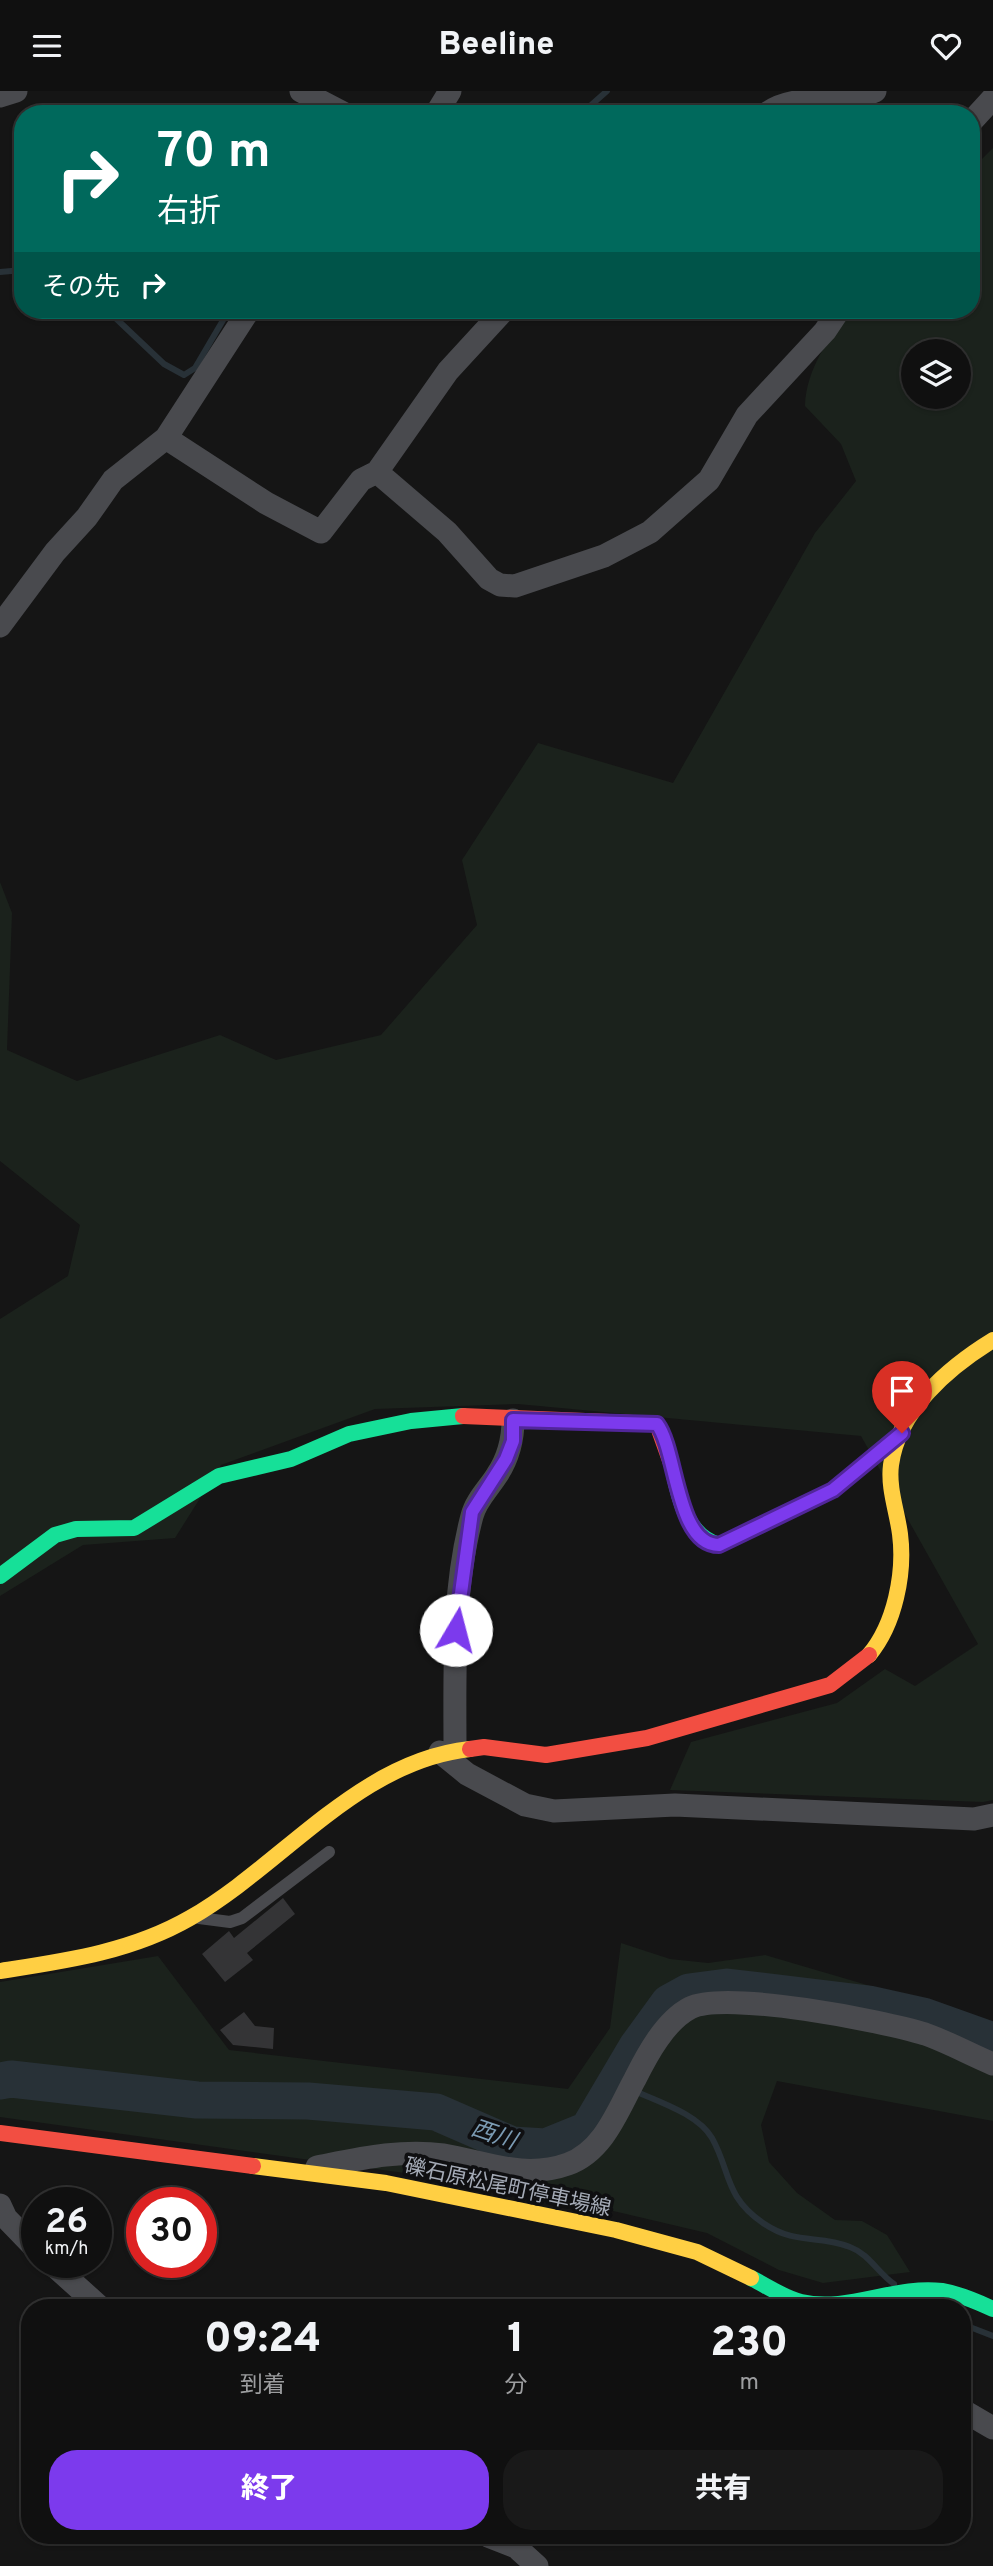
<!DOCTYPE html>
<html lang="ja">
<meta charset="utf-8">
<style>
:root{--surface:#101010;--page:#191919;--text:#f1f3f6;--muted:#9c9d9f;--line:#303030;--accent:#7c3aed}
body{margin:0;font-family:Overpass,"Noto Sans JP",sans-serif;background:var(--page);color:var(--text);height:100vh;display:flex;flex-direction:column;font-size:26px;white-space:nowrap}
*{box-sizing:border-box;margin:0}
p{font-size:23px;color:var(--muted)}
.icon{flex:none;width:38px;height:38px;fill:none;stroke:currentColor;stroke-width:2;stroke-linecap:round;stroke-linejoin:round}
.map{position:relative;flex:1;overflow:hidden}
.sheet{position:absolute;left:21px;top:2208px;width:950px;height:245px;display:flex;flex-direction:column;background:var(--surface);border-radius:28px;box-shadow:0 2px 5px #0004,0 0 0 2px var(--line)}
.sheet>*{flex:none}
.top-card{position:absolute;left:14px;top:14px;width:966px;height:214px;border-radius:28px;box-shadow:0 2px 5px #0004,0 0 0 2px var(--line);background:#00695c;color:#fff;overflow:hidden}
.controls{position:absolute;left:901px;top:248px;display:grid;gap:14px}
.controls a{display:grid;place-items:center;width:70px;height:70px;border-radius:50%;background:var(--surface);box-shadow:0 2px 5px #0004,0 0 0 2px var(--line);font-size:35px}
.speed{position:absolute;left:21px;top:2096px;display:flex;gap:14px;font-size:35px;font-weight:700;text-align:center}
.speed>*{display:grid;place-content:center;width:91px;height:91px;border-radius:50%;background:var(--surface);box-shadow:0 2px 5px #0004,0 0 0 2px var(--line);line-height:1}
.speed small{font-size:18px;font-weight:400}
.speed .limit{border:10px solid #d22;background:#fff;color:#111}
.pin{position:absolute;display:grid;place-items:center;width:60px;height:60px;color:#fff;margin:-72px -30px;border-radius:50% 50% 50% 0;rotate:-45deg;box-shadow:0 0 7px #0007}
.pin .icon{rotate:45deg}
.me{position:absolute;width:77px;margin:-38px;rotate:8deg;stroke-linejoin:round;filter:drop-shadow(0 0 5px #0008)}
.turn{display:flex;align-items:center;gap:24px;height:147px;padding:0 28px;font-size:32px}
.turn .icon{width:91px;height:91px;stroke-width:2.5}
.turn b{display:block;font-size:49px;line-height:60px}
.then{display:flex;align-items:center;height:66px;padding:0 28px;background:#0003;gap:14px;font-size:26px}
.eta{display:flex;justify-content:space-evenly;align-items:center;height:119px;text-align:center}
.eta b{font-size:42px;font-weight:800;line-height:49px}
.button{display:flex;gap:14px;margin-top:auto;padding:14px 28px}
.button a{flex:1;height:80px;border-radius:28px;background:var(--accent);color:#fff;font-size:28px;font-weight:800;line-height:80px;text-align:center}
.button a+a{background:var(--page);color:var(--text)}
header{display:flex;justify-content:space-between;align-items:center;height:91px;padding:0 28px;background:var(--surface);font-size:32px;font-weight:800}
.map>svg:first-child{display:block}
</style>
<header><svg class="icon" aria-label="menu" viewBox="0 0 24 24"><path d="M4 6h16M4 12h16M4 18h16"/></svg>Beeline<svg class="icon" aria-label="heart" viewBox="0 0 24 24"><path d="M12 20l-8-8c-3-5 5-10 8-4 3-6 11-1 8 4z"/></svg></header>
<div class="map">
<svg width="993" height="2475" viewBox="0 0 993 2475">
<rect width="100%" height="100%" fill="#151515"/>
<path fill="#1b221c" fill-rule="evenodd" d="M 993,57 L 993,1709 L 983,1711 L 670,1699 L 691,1651 L 837,1612 L 885,1578 L 915,1595 L 978,1553 L 861,1345 L 518,1313 L 375,1318 L 221,1374 L 175,1447 L 83,1454 L 0,1505 L 0,1228 L 68,1185 L 80,1134 L 0,1070 L 0,791 L 12,822 L 7,959 L 77,990 L 220,944 L 276,969 L 381,944 L 477,834 L 462,769 L 538,652 L 673,692 L 815,442 L 856,390 L 841,353 L 805,315 C 806,279 829,245 852,219 L 971,219 L 971,79 ZM 914,261 L 959,261 L 959,306 L 914,306 Z
M 621,1852 L 670,1868 L 708,1872 L 765,1864 L 891,1901 L 993,1936 L 993,2030 L 777,1990 L 761,2034 L 769,2071 L 797,2102 L 835,2129 L 862,2130 L 887,2144 L 910,2181 L 823,2192 L 779,2179 L 707,2142 L 520,2098 L 0,2026 L 0,1891 L 158,1865 L 229,1959 L 568,1998 L 610,1937 Z"/>
<g fill="none" stroke-linecap="round" stroke-linejoin="round">
<path stroke="#283137" stroke-width="6" d="M 581,23 L 607,0
M 0,181 L 23,179
M 107,219 L 164,273 L 184,284 L 195,277 L 229,219
M 635,2000 C 659,2011 698,2023 712,2047 C 731,2081 724,2105 763,2132 C 797,2155 818,2143 850,2156 C 869,2163 878,2182 894,2193
M 962,2233 L 993,2245"/>
<path stroke="#283137" stroke-width="37" d="M 0,1990 L 11,1988 L 197,2009 L 308,2010 L 436,2021 L 512,2054 L 546,2056 L 588,2039 L 637,1956 L 669,1912 L 689,1901 L 727,1896 L 869,1913 L 923,1925 L 993,1950"/>
</g>
<path fill="#343436" d="M 283,1807 L 295,1823 L 247,1862 L 253,1869 L 225,1891 L 202,1863 L 229,1840 L 234,1847 Z
M 244,1921 L 255,1935 L 274,1937 L 273,1958 L 233,1954 L 220,1939 Z"/>
<g fill="none" stroke-linecap="round" stroke-linejoin="round">
<path stroke="#494a4e" stroke-width="12" d="M 199,1827 L 230,1831 L 242,1827 L 329,1761"/>
<path stroke="#494a4e" stroke-width="23" d="M 301,0 L 345,23
M 0,5 L 16,0
M 436,23 L 450,0
M 766,23 C 797,0 840,16 875,0
M 971,31 L 993,7
M 166,347 L 266,412 L 321,441 L 361,389 L 377,381 L 448,280 L 504,219
M 377,381 L 447,441 L 489,488 L 500,494 L 515,495 L 604,465 L 650,441 L 709,389 L 747,324 L 825,240 L 839,219
M 0,535 L 55,461 L 87,426 L 113,389 L 166,347 L 249,219
M 455,1659 C 455,1582 452,1500 472,1425 C 476,1409 489,1397 497,1384 C 509,1366 513,1349 513,1329
M 440,1661 L 467,1683 L 525,1714 L 554,1720 L 675,1714 L 974,1728 L 993,1724
M 317,2076 C 358,2068 401,2058 443,2064 C 486,2071 524,2089 568,2073 C 604,2060 618,2019 635,1988 C 647,1964 665,1930 690,1917 C 725,1899 884,1930 925,1943 C 948,1951 971,1964 993,1973
M 0,2114 L 6,2127 L 37,2159
M 51,2172 L 101,2217
M 962,2319 L 993,2337
M 488,2445 L 516,2456 L 537,2475"/>
<path stroke="#16e098" stroke-width="16" d="M 672,1375 C 679,1406 685,1444 719,1454 L 833,1399 L 902,1342
M 0,1485 L 55,1444 L 76,1438 L 134,1437 L 219,1385 L 291,1368 L 349,1343 L 411,1330 L 463,1325
M 751,2187 C 767,2195 784,2207 801,2211 C 848,2222 895,2194 942,2200 C 960,2203 976,2210 993,2218"/>
<path stroke="#ffcf43" stroke-width="16" d="M 869,1564 C 895,1533 905,1482 900,1443 C 897,1420 888,1397 891,1374 C 898,1319 949,1276 993,1249
M 0,1880 C 65,1870 131,1861 190,1827 C 283,1774 358,1670 470,1658
M 253,2075 L 386,2092 L 616,2139 L 697,2161 L 751,2187"/>
<path stroke="#f24e42" stroke-width="16" d="M 463,1325 L 657,1333 L 672,1375
M 470,1658 L 484,1656 L 546,1664 L 647,1647 L 830,1594 L 869,1564
M 0,2042 L 253,2075"/>
</g>
<g fill="none" stroke-linecap="round" stroke-linejoin="round">
<g stroke="#51269a" stroke-width="18">
<path id="route" d="M 456,1539 L 472,1421 L 506,1368 L 513,1350 L 513,1329 L 657,1333 C 677,1359 676,1454 719,1454 L 833,1399 L 902,1342"/>
</g>
<use href="#route" stroke="#7c3aed" stroke-width="12"/>
</g>
<g text-anchor="middle" stroke-width="7" stroke-linejoin="round" paint-order="stroke">
<g font-size="21" fill="#a5abb7" stroke="#0f0f11">
<text transform="translate(508 2096) rotate(12)" y="7">礫石原松尾町停車場線</text>
</g>
<g font-size="23" font-style="italic" fill="#7b9bb3" stroke="#0f0f11">
<text transform="translate(494 2043) rotate(19)" y="8">西川</text>
</g>
</g>
</svg>
<div class="controls">
<a><svg class="icon" aria-label="layers" viewBox="0 0 24 24"><path d="M12 4l9 5-9 5-9-5zM3 14l9 5 9-5"/></svg></a>
</div>
<div class="speed"><div>26<small>km/h</small></div><div class="limit">30</div></div>
<div class="pin" style="left:902px;top:1342px;background:#d93025"><svg class="icon" aria-label="arrive" viewBox="0 0 24 24"><path d="M6 21V4h12l-3 4 3 4H6"/></svg></div>
<svg class="me" style="left:456px;top:1539px" viewBox="-20 -20 40 40"><circle r="19" fill="#fff"/><path d="M0-13L10 11 0 6-10 11z" fill="#7c3aed"/></svg>
<div class="top-card">
<div class="turn"><svg class="icon" aria-label="right" viewBox="0 0 24 24"><path d="M7 20v-9h11M14 6l5 5-5 5"/></svg><div><b>70 m</b>右折</div></div>
<div class="then">その先<svg class="icon" aria-label="right" viewBox="0 0 24 24"><path d="M7 20v-9h11M14 6l5 5-5 5"/></svg></div>
</div>
<section class="sheet">
<div class="eta">
<div><b>09:24</b><p>到着</p></div>
<div><b>1</b><p>分</p></div>
<div><b>230</b><p>m</p></div>
</div>
<div class="button"><a>終了</a><a>共有</a></div>
</section>
</div>
